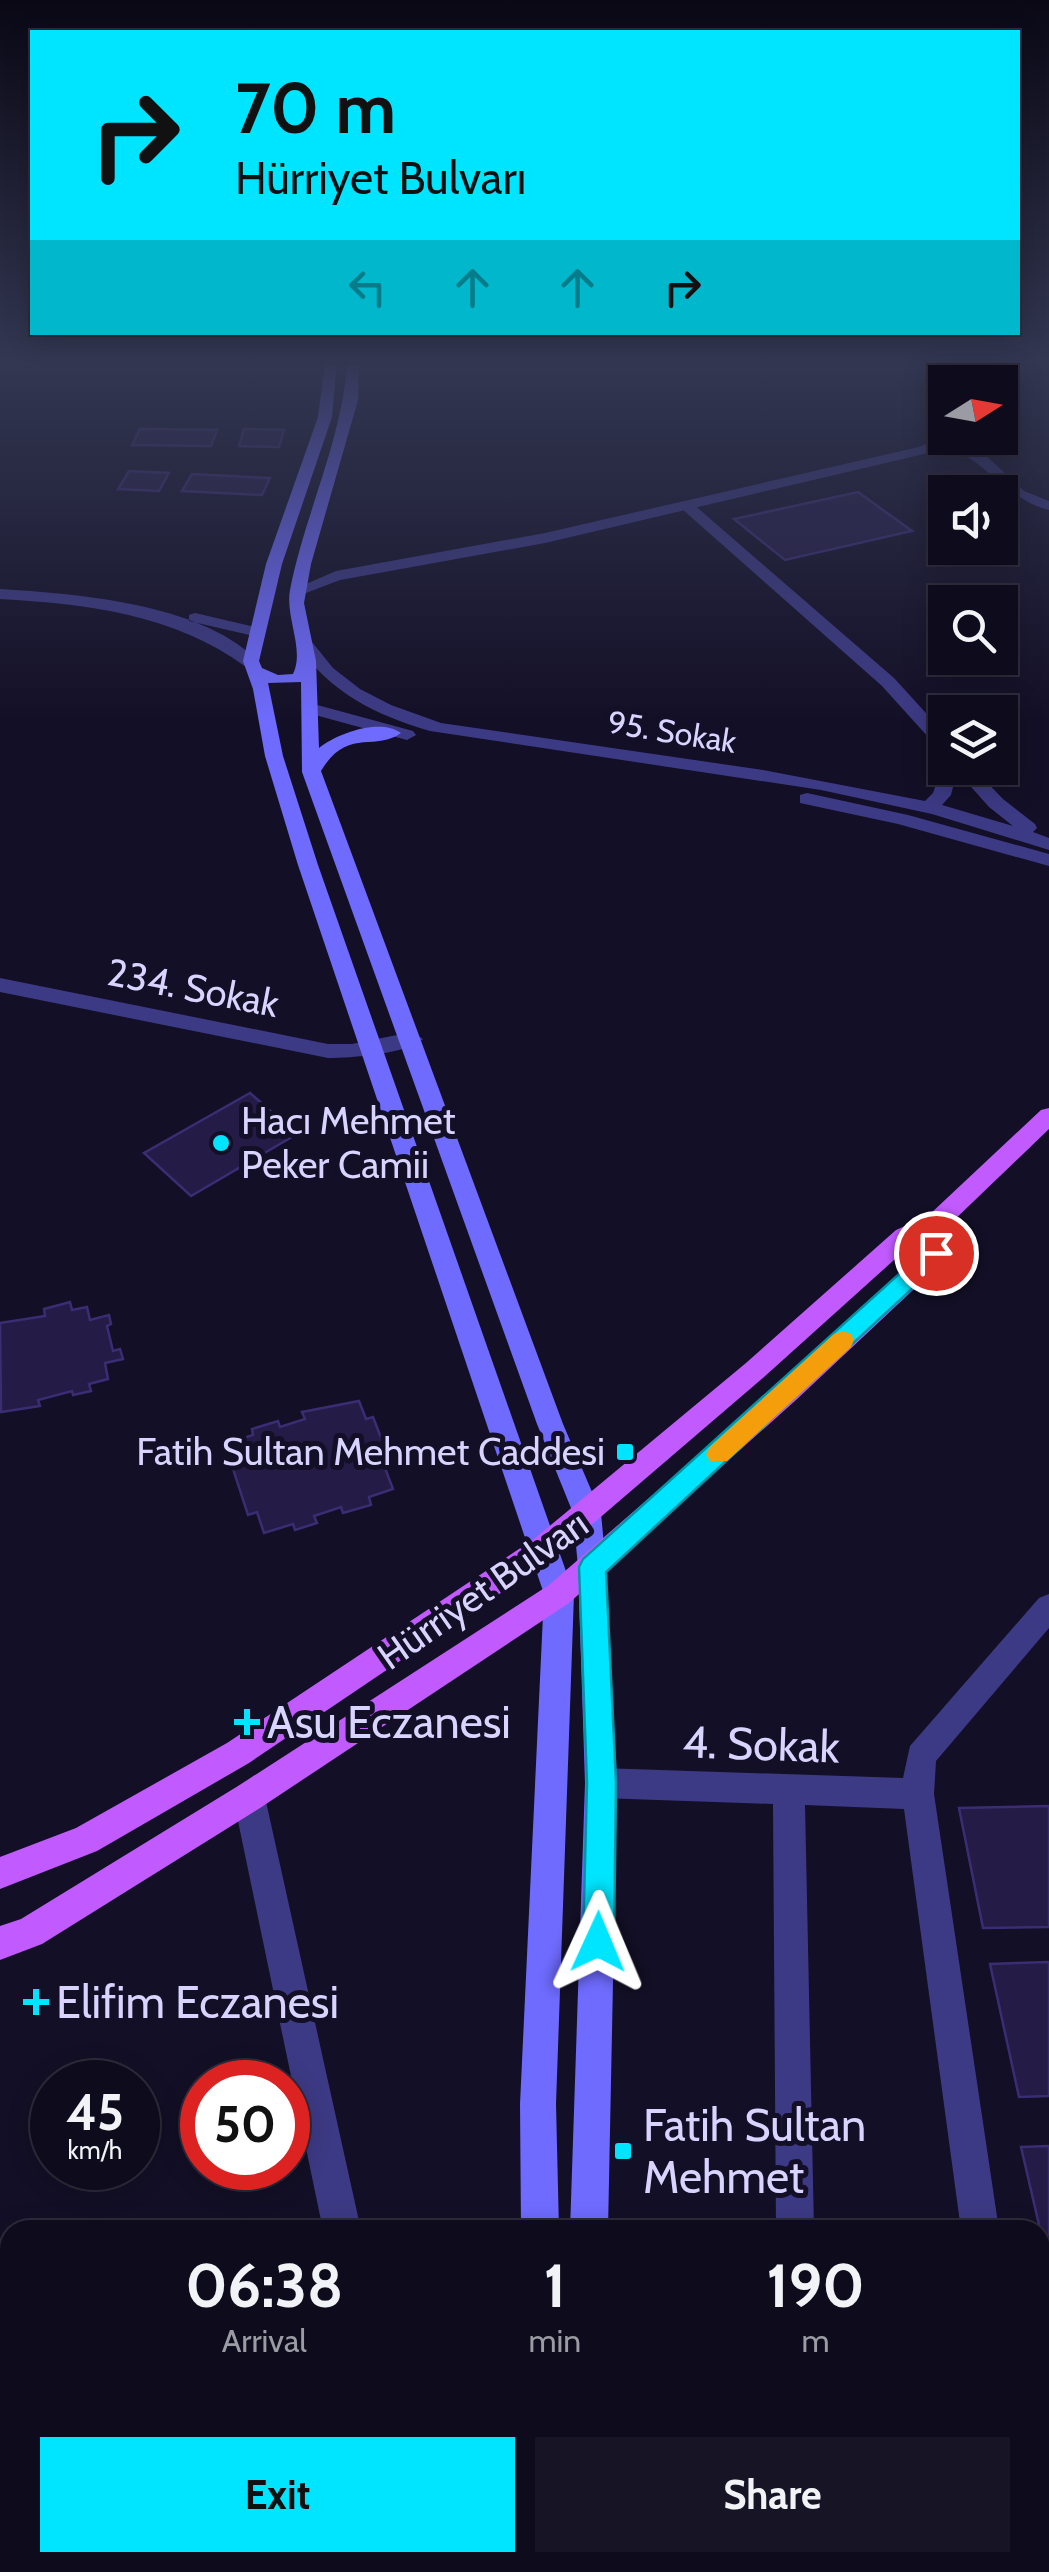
<!DOCTYPE html>
<meta charset="utf-8">
<style>
:root{--surface:#0e0b1c;--page:#171425;--text:#f1f3f6;--muted:#9b9ba3;--line:#2e2b3b;--accent:#00e5ff}
body{margin:0;font-family:Cabin,sans-serif;background:var(--page);color:var(--text);height:100vh;display:flex;flex-direction:column;font-size:38px;white-space:nowrap}
*{box-sizing:border-box;margin:0}
p{font-size:32px;color:var(--muted)}
.icon{flex:none;width:55px;height:55px;fill:none;stroke:currentColor;stroke-width:2;stroke-linecap:round;stroke-linejoin:round}
.map{position:relative;flex:1;overflow:hidden}
.sheet{position:absolute;left:0px;top:2220px;width:1050px;height:352px;display:flex;flex-direction:column;background:var(--surface);border-radius:30px 30px 0 0;box-shadow:0 5px 25px #0003,0 0 0 2px var(--line)}
.sheet>*{flex:none}
.banner{position:absolute;left:30px;top:30px;width:990px;height:305px;border-radius:0px;box-shadow:0 5px 25px #0003,0 0 0 2px var(--line);background:#00e5ff;color:#111;overflow:hidden}
.needle{width:65px;rotate:79deg}
.controls{position:absolute;left:928px;top:365px;display:grid;gap:20px}
.controls a{display:grid;place-items:center;width:90px;height:90px;border-radius:0px;background:var(--surface);box-shadow:0 5px 25px #0003,0 0 0 2px var(--line);font-size:50px}
.speed{position:absolute;left:30px;top:2060px;display:flex;gap:20px;font-size:50px;font-weight:700;text-align:center}
.speed>*{display:grid;place-content:center;width:130px;height:130px;border-radius:50%;background:var(--surface);box-shadow:0 5px 25px #0003,0 0 0 2px var(--line);line-height:1}
.speed small{font-size:25px;font-weight:400}
.speed .limit{border:15px solid #d22;background:#fff;color:#111}
.pin{position:absolute;display:grid;place-items:center;width:85px;height:85px;color:#fff;margin:-42px;border:5px solid #fff;border-radius:50%;box-shadow:0 2px 10px #0007}
.me{position:absolute;width:110px;margin:-55px;rotate:1deg;stroke-linejoin:round;filter:drop-shadow(0 0 8px #0008)}
.turn{display:flex;align-items:center;gap:35px;height:210px;padding:0 40px;font-size:45px}
.turn .icon{width:130px;height:130px;stroke-width:2.5}
.turn b{display:block;font-size:70px;line-height:85px}
.lanes{display:flex;align-items:center;height:95px;padding:0 40px;background:#0003;justify-content:center;gap:50px;direction:ltr}
.lanes .off{opacity:.35}
.eta{display:flex;justify-content:space-evenly;align-items:center;height:170px;text-align:center}
.eta b{font-size:60px;font-weight:800;line-height:70px}
.primary-button{display:flex;gap:20px;margin-top:auto;padding:20px 40px}
.primary-button a{flex:1;height:115px;border-radius:0px;background:var(--accent);color:#111;font-size:40px;font-weight:800;line-height:115px;text-align:center}
.primary-button a+a{background:var(--page);color:var(--text)}
.map>svg:first-child{display:block}
</style>
<div class="map">
<svg width="1049" height="2572" viewBox="0 0 1049 2572">
<rect width="100%" height="100%" fill="#130f26"/>
<path fill="#241b47" stroke="#3b2d73" stroke-width="2.5" d="M 140,429 L 217,430 L 211,446 L 132,445 Z
M 244,429 L 284,430 L 279,447 L 239,446 Z
M 129,471 L 169,473 L 159,491 L 118,489 Z
M 192,474 L 270,478 L 262,495 L 182,491 Z
M 858,492 L 912,531 L 785,560 L 734,519 Z
M 250,1093 L 297,1134 L 191,1196 L 144,1153 Z
M 70,1302 L 72,1310 L 87,1307 L 90,1320 L 109,1315 L 111,1324 L 107,1326 L 113,1351 L 120,1349 L 123,1359 L 105,1363 L 108,1379 L 89,1384 L 91,1391 L 73,1395 L 72,1391 L 38,1400 L 40,1406 L 1,1412 L 0,1323 L 45,1316 L 44,1309 Z
M 359,1401 L 366,1419 L 373,1417 L 392,1466 L 385,1468 L 393,1489 L 369,1497 L 371,1505 L 343,1513 L 341,1507 L 314,1516 L 317,1523 L 295,1530 L 293,1524 L 264,1533 L 257,1512 L 248,1515 L 232,1466 L 236,1464 L 229,1443 L 253,1435 L 252,1429 L 278,1421 L 280,1427 L 305,1419 L 302,1412 Z
M 1049,1806 L 1049,1927 L 983,1928 L 959,1808 Z
M 1049,1962 L 1049,2096 L 1019,2097 L 990,1964 Z
M 1049,2146 L 1049,2268 L 1021,2147 Z"/>
<g fill="none" stroke-linecap="round" stroke-linejoin="round">
<path fill="#3d3a85" fill-rule="evenodd" d="M 943,437 L 980,450 L 1024,491 L 1049,501 L 1049,510 C 1004,499 984,455 938,444 L 938,438 Z
M 682,503 L 692,503 L 894,678 L 945,734 L 945,750 L 939,749 L 882,686 L 682,509 Z
M 0,589 C 78,594 203,603 260,663 L 246,667 C 174,614 87,604 0,599 Z
M 195,613 L 264,629 L 266,632 L 258,637 L 189,621 L 189,615 Z
M 300,642 L 312,642 L 333,668 L 360,689 L 391,705 L 441,723 L 763,770 L 925,801 L 933,793 L 943,764 L 945,768 L 973,768 L 1003,799 L 1035,824 L 1037,828 L 1033,832 L 1049,838 L 1049,850 L 932,814 L 821,790 L 430,731 C 376,715 330,693 298,645 ZM 957,771 L 989,807 L 1013,826 L 942,805 L 951,795 Z
M 310,703 L 413,731 L 416,735 L 407,740 L 304,712 L 301,708 Z
M 807,793 L 908,815 L 1049,854 L 1049,866 L 898,824 L 800,803 L 800,795 Z
M 1049,1594 L 1049,1628 L 936,1761 L 934,1794 L 999,2230 L 961,2230 L 904,1809 L 805,1805 L 814,2230 L 776,2230 L 773,1804 L 601,1798 L 590,1794 L 585,1783 L 590,1772 L 601,1768 L 903,1778 L 910,1746 L 1039,1598 Z
M 249,1782 L 260,1786 L 265,1797 L 361,2230 L 323,2230 L 233,1797 L 238,1786 Z
M 1040,2467 L 1049,2470 L 1049,2510 L 1040,2507 Z
M 393,2562 L 435,2562 L 437,2572 L 395,2572 Z"/>
<path fill="#3d3a85" fill-rule="evenodd" d="M 943,437 L 948,438 L 948,444 L 924,454 L 545,543 L 340,580 L 298,596 L 290,591 L 336,571 L 545,533 L 919,447 Z
M 0,978 L 328,1044 L 352,1044 L 412,1032 L 423,1039 C 408,1054 350,1058 328,1058 L 0,992 Z"/>
<path fill="#6f6bff" fill-rule="evenodd" d="M 325,363 L 337,363 L 332,417 L 282,564 L 259,661 L 262,668 L 278,675 L 293,674 C 305,650 285,617 290,590 C 305,513 342,441 347,363 L 359,363 L 358,400 L 311,564 L 304,603 L 316,661 L 319,748 C 338,733 380,718 401,733 C 375,752 347,727 321,771 L 563,1424 L 601,1513 L 606,1567 L 617,1783 L 608,2230 L 570,2230 L 585,1783 L 578,1567 L 573,1513 L 537,1424 L 302,772 L 301,682 L 268,683 L 283,756 L 318,865 L 574,1594 L 556,2104 L 559,2230 L 521,2230 L 520,2104 L 544,1594 L 298,865 L 265,756 L 253,689 L 243,661 L 266,564 L 318,417 Z
M 545,2562 L 587,2562 L 587,2572 L 545,2572 Z"/>
<path fill="#c25bff" fill-rule="evenodd" d="M 1049,1108 L 1049,1129 L 950,1224 L 946,1259 L 796,1400 L 569,1603 L 260,1808 L 42,1944 L 0,1960 L 0,1926 L 21,1919 L 238,1786 L 549,1585 L 778,1386 L 925,1250 L 925,1237 L 914,1242 L 764,1377 L 554,1557 L 249,1763 L 97,1851 L 0,1889 L 0,1857 L 76,1828 L 227,1743 L 534,1539 L 746,1363 L 896,1230 L 929,1215 L 1041,1110 Z"/>
</g>
<linearGradient id="sky" x2="0" y2="1"><stop stop-color="#0a0815"/><stop offset="0.5" stop-color="#333752"/><stop offset="1" stop-color="#333752" stop-opacity="0"/></linearGradient>
<rect width="1049" height="723" fill="url(#sky)"/>
<path fill="#00e5ff" stroke="#0095a6" stroke-width="2.5" d="M 936,1244 L 944,1247 L 948,1253 L 944,1259 L 606,1572 L 616,1783 L 614,1942 L 609,1953 L 598,1958 L 588,1953 L 583,1942 L 587,1783 L 579,1567 L 583,1559 L 929,1247 Z"/>
<path fill="#f59e0b" d="M 843,1331 L 851,1334 L 854,1340 L 851,1347 L 727,1461 L 710,1461 L 706,1454 L 710,1447 L 834,1334 Z"/>
<g fill="#00e5ff" stroke="#130f26" stroke-width="4">
<circle cx="221" cy="1143" r="10"/>
<rect x="615" y="1442" width="20" height="20" rx="5"/>
<path d="M242 1707h10v10h10v10h-10v10h-10v-10h-10v-10h10z"/>
<path d="M31 1987h10v10h10v10h-10v10h-10v-10h-10v-10h10z"/>
<rect x="613" y="2141" width="20" height="20" rx="5"/>
</g>
<g text-anchor="middle" stroke-width="10" stroke-linejoin="round" paint-order="stroke">
<g font-size="32" fill="#d9d4ff" stroke="#130f26">
<text transform="translate(672 732) rotate(9)" y="11">95. Sokak</text>
</g>
<g font-size="38" fill="#d9d4ff" stroke="#130f26">
<text transform="translate(193 988) rotate(11)" y="13">234. Sokak</text>
<text transform="translate(483 1590) rotate(-35)" y="13">Hürriyet Bulvarı</text>
</g>
<g font-size="38" fill="#d9d4ff" stroke="#130f26" text-anchor="start">
<text x="241" y="1134">Hacı Mehmet<tspan x="241" dy="44">Peker Camii</tspan></text>
<text x="605" y="1465" text-anchor="end">Fatih Sultan Mehmet Caddesi</text>
</g>
<g font-size="45" fill="#d9d4ff" stroke="#130f26" text-anchor="start">
<text x="267" y="1738">Asu Eczanesi</text>
<text x="56" y="2018">Elifim Eczanesi</text>
<text x="643" y="2141">Fatih Sultan<tspan x="643" dy="52">Mehmet</tspan></text>
</g>
<g font-size="45" fill="#d9d4ff" stroke="#130f26">
<text transform="translate(761 1744) rotate(2)" y="16">4. Sokak</text>
</g>
</g>
</svg>
<div class="controls">
<a><svg class="needle" viewBox="-14 -14 28 28"><path d="M0-13l5 13h-10z" fill="#e53935"/><path d="M0 13l5-13h-10z" fill="#9b9ba3"/></svg></a>
<a><svg class="icon" aria-label="sound" viewBox="0 0 24 24"><path d="M4 9h4l5-4v14l-5-4H4zM17 9q2 3 0 6"/></svg></a>
<a><svg class="icon" aria-label="search" viewBox="0 0 24 24"><circle cx="10" cy="10" r="6"/><path d="M15 15l6 6"/></svg></a>
<a><svg class="icon" aria-label="layers" viewBox="0 0 24 24"><path d="M12 4l9 5-9 5-9-5zM3 14l9 5 9-5"/></svg></a>
</div>
<div class="speed"><div>45<small>km/h</small></div><div class="limit">50</div></div>
<div class="pin" style="left:936px;top:1253px;background:#d93025"><svg class="icon" aria-label="arrive" viewBox="0 0 24 24"><path d="M6 21V4h12l-3 4 3 4H6"/></svg></div>
<svg class="me" style="left:598px;top:1942px" viewBox="-20 -20 40 40"><path d="M0-17L14 15 0 8-14 15z" fill="#00e5ff" stroke="#fff" stroke-width="4"/></svg>
<div class="banner">
<div class="turn"><svg class="icon" aria-label="right" viewBox="0 0 24 24"><path d="M7 20v-9h11M14 6l5 5-5 5"/></svg><div><b>70 m</b>Hürriyet Bulvarı</div></div>
<div class="lanes"><svg class="icon off" aria-label="left" viewBox="0 0 24 24"><path d="M17 20v-9H6M10 6l-5 5 5 5"/></svg><svg class="icon off" aria-label="ahead" viewBox="0 0 24 24"><path d="M12 20V5M6 11l6-6 6 6"/></svg><svg class="icon off" aria-label="ahead" viewBox="0 0 24 24"><path d="M12 20V5M6 11l6-6 6 6"/></svg><svg class="icon" aria-label="right" viewBox="0 0 24 24"><path d="M7 20v-9h11M14 6l5 5-5 5"/></svg></div>
</div>
<section class="sheet">
<div class="eta">
<div><b>06:38</b><p>Arrival</p></div>
<div><b>1</b><p>min</p></div>
<div><b>190</b><p>m</p></div>
</div>
<div class="primary-button"><a>Exit</a><a>Share</a></div>
</section>
</div>
